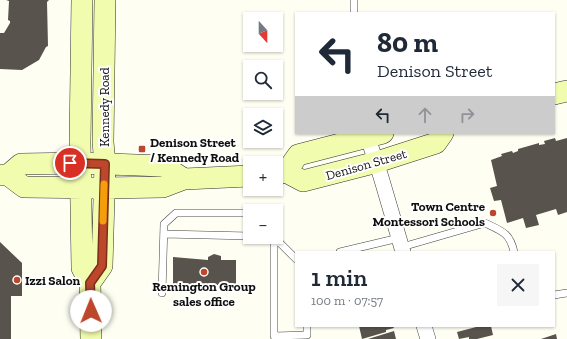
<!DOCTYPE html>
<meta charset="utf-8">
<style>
:root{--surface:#fff;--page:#f6f6f7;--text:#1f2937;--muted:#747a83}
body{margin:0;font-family:"Zilla Slab",serif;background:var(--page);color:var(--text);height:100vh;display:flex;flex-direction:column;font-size:15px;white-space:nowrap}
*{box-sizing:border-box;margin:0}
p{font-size:13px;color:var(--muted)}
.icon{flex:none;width:22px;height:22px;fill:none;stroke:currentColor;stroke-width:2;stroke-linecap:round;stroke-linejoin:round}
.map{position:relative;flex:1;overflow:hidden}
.panel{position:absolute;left:295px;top:251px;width:260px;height:76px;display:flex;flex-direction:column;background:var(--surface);border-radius:0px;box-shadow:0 1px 3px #0004}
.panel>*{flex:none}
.banner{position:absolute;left:295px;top:12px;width:260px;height:122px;border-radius:0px;box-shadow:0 1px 3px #0004;background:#fff;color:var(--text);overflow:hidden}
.needle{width:26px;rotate:159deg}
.buttons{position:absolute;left:243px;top:12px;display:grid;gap:8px}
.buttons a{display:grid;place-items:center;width:40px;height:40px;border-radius:0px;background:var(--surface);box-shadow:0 1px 3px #0004;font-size:20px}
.pin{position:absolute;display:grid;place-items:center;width:34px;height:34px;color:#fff;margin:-17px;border:2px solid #fff;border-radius:50%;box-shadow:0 1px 4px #0007}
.me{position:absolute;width:44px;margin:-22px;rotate:359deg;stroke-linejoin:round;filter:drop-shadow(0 0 3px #0008)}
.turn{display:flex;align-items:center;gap:14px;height:84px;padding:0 16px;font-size:18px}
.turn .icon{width:52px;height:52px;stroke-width:2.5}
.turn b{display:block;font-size:28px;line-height:34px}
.lanes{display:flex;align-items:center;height:38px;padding:0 16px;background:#0003;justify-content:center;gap:20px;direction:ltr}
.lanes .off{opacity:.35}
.round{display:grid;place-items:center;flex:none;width:42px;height:42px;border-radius:0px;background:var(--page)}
.headline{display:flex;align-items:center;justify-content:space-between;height:68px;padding:0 16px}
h1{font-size:24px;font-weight:600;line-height:30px}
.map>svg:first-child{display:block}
</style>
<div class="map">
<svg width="567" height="339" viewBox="0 0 567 339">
<rect width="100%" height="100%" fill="#fefff2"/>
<path fill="#58534c" d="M 6,0 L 49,0 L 47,2 L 48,46 L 46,47 L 39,60 L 22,70 L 0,69 L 0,33 L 4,33 L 10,23 L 10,21 L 8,20 L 9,1 Z
M 555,138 L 556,141 L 567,138 L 567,212 L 558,215 L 556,209 L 536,215 L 539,225 L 526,228 L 523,218 L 507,223 L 501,200 L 494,201 L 490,188 L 497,186 L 491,160 L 502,156 L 501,154 L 512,151 L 513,153 L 518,151 L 518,149 L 539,143 L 539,145 L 545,144 L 544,141 Z
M 0,242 L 22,263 L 22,296 L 11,296 L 11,339 L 0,339 Z
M 214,254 L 221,256 L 221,260 L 236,260 L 236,285 L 229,285 L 229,289 L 225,289 L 224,285 L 189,285 L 189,289 L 185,289 L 185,285 L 173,285 L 173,257 L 208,260 L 208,257 Z
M 359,326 L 393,326 L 394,328 L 386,330 L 386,332 L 362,339 Z
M 480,326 L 491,326 L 493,335 L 477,339 L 469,339 L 469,337 L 459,339 L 457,332 Z
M 394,331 L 396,339 L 368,339 Z
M 556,334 L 557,339 L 541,339 Z"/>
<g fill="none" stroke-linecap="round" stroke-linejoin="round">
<g stroke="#424242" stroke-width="8">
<path id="lane" d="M 354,0 L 354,13
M 164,234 L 250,236
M 274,237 L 274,336 L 307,335 L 307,326
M 274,237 L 296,259
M 402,247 L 485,223 C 502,231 510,233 514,252
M 340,252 L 399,238
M 162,293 L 164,224 L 176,213 L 250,213
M 554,295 L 567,293"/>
</g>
<g stroke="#424242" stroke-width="16">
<path id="street" d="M 368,138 L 381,177 L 403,252
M 424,326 L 428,339"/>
</g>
<g stroke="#313131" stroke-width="22">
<path id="secondary" d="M 82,0 L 80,143 L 82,268 L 90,283 L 91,339
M 554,94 L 567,91
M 286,172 L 298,155 L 383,133
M 276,174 L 286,172 L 303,181 L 377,162 L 436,143 L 443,133
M 0,175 L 8,175 L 24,187 L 104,188 L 163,187 L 184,179 L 250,176
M 8,175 L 21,164 L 81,163 L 164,166 L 184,179
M 90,283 L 102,266 L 105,164 L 103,142 L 105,0"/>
</g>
<use href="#lane" stroke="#fff" stroke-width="7"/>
<use href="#street" stroke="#fff" stroke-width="15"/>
<use href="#secondary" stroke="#f2fcaf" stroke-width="21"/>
</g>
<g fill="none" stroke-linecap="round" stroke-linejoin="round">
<g stroke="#7a2e1c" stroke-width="10">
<path id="route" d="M 70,163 L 105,164 L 102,266 L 90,283 L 91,311"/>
</g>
<use href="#route" stroke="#bc472b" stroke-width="7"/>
<path stroke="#f59e0b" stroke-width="7" d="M 103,221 L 104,184"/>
</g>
<g fill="#bc472b" stroke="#fff" stroke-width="1.5">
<rect x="138" y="145" width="8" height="8" rx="2"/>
<circle cx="493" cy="213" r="4"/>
<circle cx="204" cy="272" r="4"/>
<circle cx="17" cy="280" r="4"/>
</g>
<g text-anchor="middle" stroke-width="4" stroke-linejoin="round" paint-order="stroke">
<g font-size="13" fill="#0f0f0f" stroke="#fff">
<text transform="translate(104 107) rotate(-90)" y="5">Kennedy Road</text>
<text transform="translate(366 164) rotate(-16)" y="5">Denison Street</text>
</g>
<g font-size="13" font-weight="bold" fill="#0f0f0f" stroke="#fff" text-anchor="start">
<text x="150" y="147">Denison Street<tspan x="150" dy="15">/ Kennedy Road</tspan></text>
<text x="485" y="211" text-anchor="end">Town Centre<tspan x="485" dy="15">Montessori Schools</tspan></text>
<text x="25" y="285">Izzi Salon</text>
<text x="204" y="291" text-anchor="middle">Remington Group<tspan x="204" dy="15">sales office</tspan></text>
</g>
</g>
</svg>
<div class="buttons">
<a><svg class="needle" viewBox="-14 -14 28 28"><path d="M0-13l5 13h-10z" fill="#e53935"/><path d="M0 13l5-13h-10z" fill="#747a83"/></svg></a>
<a><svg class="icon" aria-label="search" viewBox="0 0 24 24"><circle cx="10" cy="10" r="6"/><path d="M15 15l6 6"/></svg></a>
<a><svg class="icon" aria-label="layers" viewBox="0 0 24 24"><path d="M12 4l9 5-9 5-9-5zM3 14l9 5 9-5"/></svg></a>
<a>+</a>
<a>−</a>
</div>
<div class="pin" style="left:70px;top:163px;background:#d93025"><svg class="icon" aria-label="arrive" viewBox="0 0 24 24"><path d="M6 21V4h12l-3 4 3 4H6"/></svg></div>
<svg class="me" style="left:91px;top:311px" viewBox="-20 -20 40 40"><circle r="19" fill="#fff"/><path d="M0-13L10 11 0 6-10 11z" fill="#bc472b"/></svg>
<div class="banner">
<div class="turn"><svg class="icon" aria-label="left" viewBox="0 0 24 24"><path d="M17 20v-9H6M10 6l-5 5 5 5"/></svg><div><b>80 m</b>Denison Street</div></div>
<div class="lanes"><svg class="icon" aria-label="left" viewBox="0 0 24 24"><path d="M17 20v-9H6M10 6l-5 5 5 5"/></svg><svg class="icon off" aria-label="ahead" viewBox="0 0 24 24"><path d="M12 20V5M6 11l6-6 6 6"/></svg><svg class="icon off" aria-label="right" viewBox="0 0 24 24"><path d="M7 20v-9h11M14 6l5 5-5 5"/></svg></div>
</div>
<section class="panel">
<div class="headline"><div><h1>1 min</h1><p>100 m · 07:57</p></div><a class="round"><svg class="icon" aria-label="close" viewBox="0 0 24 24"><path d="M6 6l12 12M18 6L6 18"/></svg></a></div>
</section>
</div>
